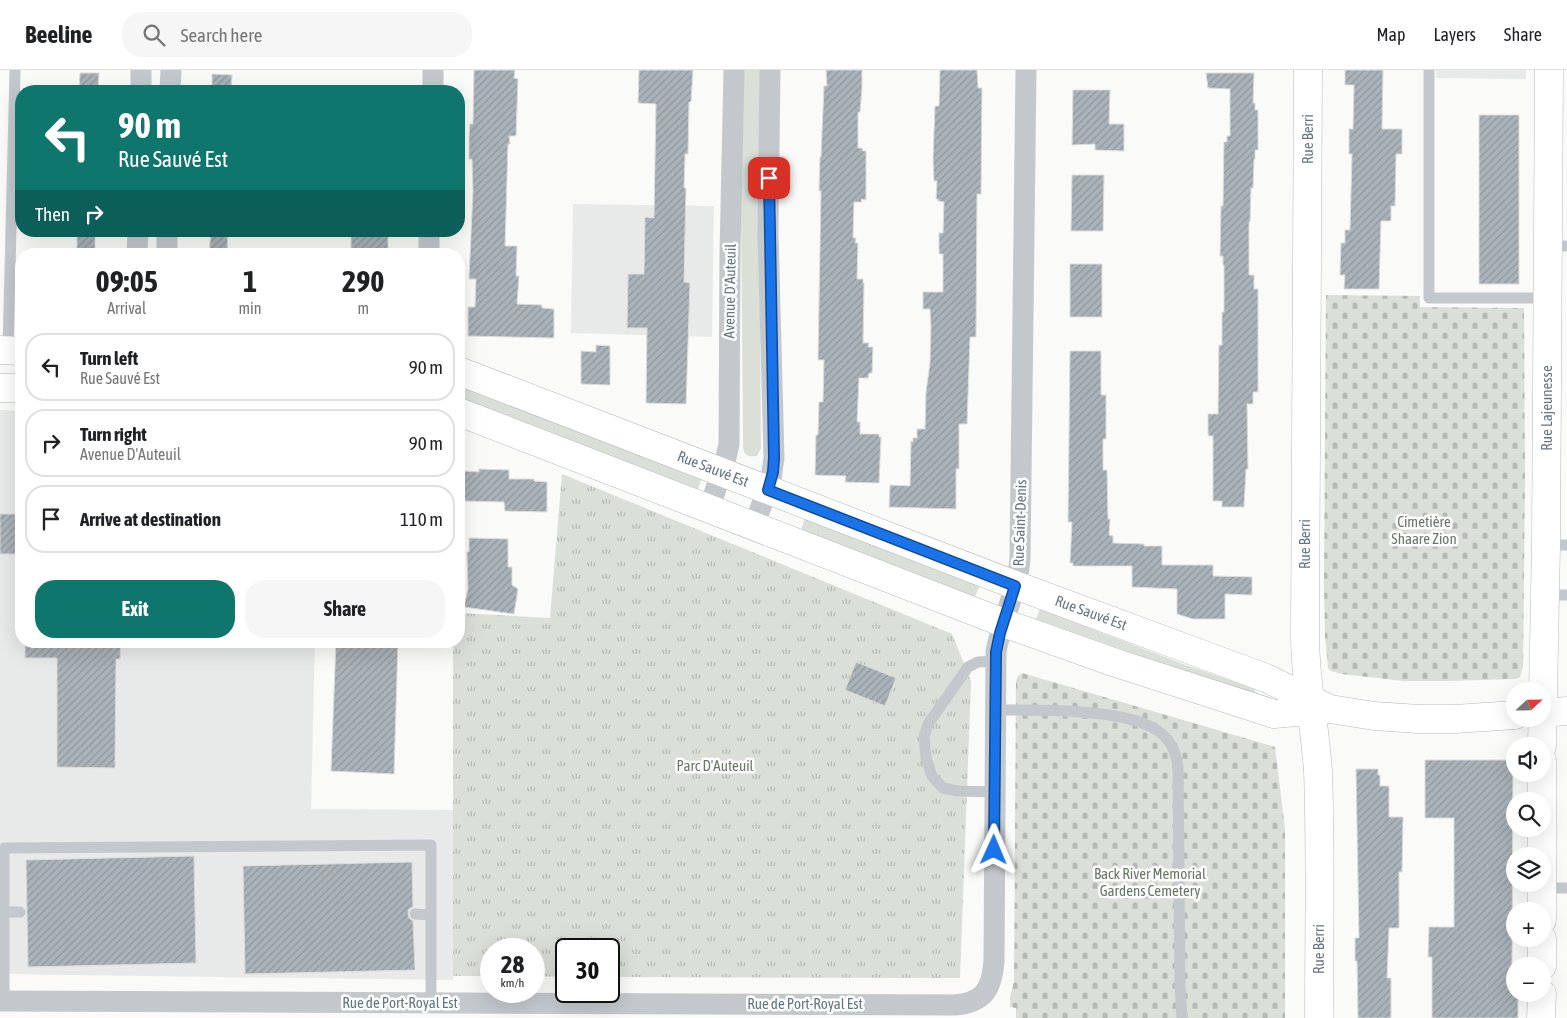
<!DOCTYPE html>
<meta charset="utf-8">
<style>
:root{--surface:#fff;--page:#f6f6f6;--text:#202124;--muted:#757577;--line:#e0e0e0;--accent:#0f766e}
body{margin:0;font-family:"Asap Condensed",sans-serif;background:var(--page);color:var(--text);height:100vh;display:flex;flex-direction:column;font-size:19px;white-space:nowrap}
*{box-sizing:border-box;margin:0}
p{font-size:16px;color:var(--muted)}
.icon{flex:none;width:28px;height:28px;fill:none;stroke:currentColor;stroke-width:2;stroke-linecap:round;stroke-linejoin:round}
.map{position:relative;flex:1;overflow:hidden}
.details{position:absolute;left:15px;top:178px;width:450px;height:400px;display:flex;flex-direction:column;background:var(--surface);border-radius:20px;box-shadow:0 5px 20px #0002}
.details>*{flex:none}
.top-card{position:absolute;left:15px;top:15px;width:450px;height:152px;border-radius:20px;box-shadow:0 5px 20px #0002;background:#0f766e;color:#fff;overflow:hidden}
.needle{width:32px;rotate:68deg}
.controls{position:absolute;left:1506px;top:612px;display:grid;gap:10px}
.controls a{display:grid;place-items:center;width:45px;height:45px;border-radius:50%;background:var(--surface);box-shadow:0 5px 20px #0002;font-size:25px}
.speed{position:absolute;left:480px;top:868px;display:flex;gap:10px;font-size:25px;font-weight:700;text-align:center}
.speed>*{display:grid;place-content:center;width:65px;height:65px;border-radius:50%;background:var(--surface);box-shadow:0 5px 20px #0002;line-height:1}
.speed small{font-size:12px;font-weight:400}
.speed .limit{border:2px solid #111;border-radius:8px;background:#fff;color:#111}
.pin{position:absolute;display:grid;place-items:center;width:42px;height:42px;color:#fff;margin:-21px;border-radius:10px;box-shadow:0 2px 8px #0006}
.me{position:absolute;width:55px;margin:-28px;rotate:1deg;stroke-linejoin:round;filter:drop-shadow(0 0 4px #0008)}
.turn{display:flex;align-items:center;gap:18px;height:105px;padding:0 20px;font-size:22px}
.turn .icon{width:65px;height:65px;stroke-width:2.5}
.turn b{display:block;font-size:35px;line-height:42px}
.then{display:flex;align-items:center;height:48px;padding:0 20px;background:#0003;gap:10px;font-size:19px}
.eta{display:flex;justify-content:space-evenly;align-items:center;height:85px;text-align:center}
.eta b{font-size:30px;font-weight:700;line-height:35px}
.action{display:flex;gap:10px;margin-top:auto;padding:10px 20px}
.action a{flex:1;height:58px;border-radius:20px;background:var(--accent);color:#fff;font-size:20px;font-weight:700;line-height:58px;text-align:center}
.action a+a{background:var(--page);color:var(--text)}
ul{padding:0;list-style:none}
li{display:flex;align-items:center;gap:15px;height:68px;margin:0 10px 8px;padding:0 10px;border:2px solid var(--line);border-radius:20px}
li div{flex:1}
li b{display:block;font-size:19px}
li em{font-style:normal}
header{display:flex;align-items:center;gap:30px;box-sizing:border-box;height:70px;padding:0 25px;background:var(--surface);border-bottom:1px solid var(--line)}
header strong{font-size:24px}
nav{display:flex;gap:28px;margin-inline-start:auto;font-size:18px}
.search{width:350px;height:45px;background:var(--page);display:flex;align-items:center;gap:12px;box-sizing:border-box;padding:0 18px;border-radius:20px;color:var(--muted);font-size:19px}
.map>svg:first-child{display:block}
</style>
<header>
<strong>Beeline</strong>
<div class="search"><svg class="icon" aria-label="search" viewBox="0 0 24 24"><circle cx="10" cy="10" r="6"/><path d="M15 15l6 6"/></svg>Search here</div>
<nav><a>Map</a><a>Layers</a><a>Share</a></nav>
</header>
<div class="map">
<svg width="1567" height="948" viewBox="0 0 1567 948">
<defs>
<pattern id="cemetery-stones" width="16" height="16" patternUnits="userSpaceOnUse" patternTransform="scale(1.25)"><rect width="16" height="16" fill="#dadfd7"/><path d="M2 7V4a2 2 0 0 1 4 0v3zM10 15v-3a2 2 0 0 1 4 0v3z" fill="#b4b9b4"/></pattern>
<pattern id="park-tufts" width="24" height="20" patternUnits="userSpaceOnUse" patternTransform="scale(1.25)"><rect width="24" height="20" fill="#dadfd7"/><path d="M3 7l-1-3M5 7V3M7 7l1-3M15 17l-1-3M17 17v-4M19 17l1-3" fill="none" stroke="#b4b9b4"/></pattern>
<pattern id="building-hatch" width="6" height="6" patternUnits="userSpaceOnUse" patternTransform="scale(1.25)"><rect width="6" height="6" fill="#aab3b9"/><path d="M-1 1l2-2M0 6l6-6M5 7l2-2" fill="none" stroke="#8e969c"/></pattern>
</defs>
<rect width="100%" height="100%" fill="#fafaf8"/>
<path fill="#e8e9e9" d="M 1436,0 L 1526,0 L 1526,9 L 1436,8 Z
M 573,134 L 714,136 L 712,267 L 571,263 Z
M 0,340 L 21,341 L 21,571 L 315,571 L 311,739 L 454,740 L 453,910 L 0,904 Z"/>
<path fill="#dadfd7" d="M 743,0 L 761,0 L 760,243 L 761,378 L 757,386 C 743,388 743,381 743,369 L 741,143 Z
M 466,317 L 702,408 L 697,421 L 461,330 Z
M 805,448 L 980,515 L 975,527 L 801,460 Z
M 1040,539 L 1183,594 L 1256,619 L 1254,623 L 1126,581 L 1036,549 Z"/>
<path fill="url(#cemetery-stones)" d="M 1326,225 L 1420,226 L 1420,237 L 1524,238 L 1525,407 L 1523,596 L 1520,607 L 1515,609 L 1448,611 L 1403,611 L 1342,604 L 1331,601 L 1328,598 L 1325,567 L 1324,513 Z
M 1022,603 L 1275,677 L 1285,759 L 1285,948 L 1016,948 L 1016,938 L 1010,937 L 1010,928 L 1014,911 L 1016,611 L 1018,606 Z"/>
<path fill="url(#park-tufts)" d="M 562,404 L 952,564 L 971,611 L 960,908 L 609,907 L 609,879 L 566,879 L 566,907 L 534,906 L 534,879 L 491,879 L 491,906 L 453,906 L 453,571 L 459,571 L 459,543 L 550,548 Z"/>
<path fill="url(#building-hatch)" stroke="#dcdcda" d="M 474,0 L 515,0 L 514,8 L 518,9 L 516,66 L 509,66 L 510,74 L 508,74 L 505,176 L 517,176 L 516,206 L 519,206 L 517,234 L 542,235 L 542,238 L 554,239 L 554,268 L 468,266 L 468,237 L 475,237 L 476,209 L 469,209 L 473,121 L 472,89 L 469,89 L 469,67 L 470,54 L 473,54 Z
M 639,0 L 693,0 L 691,32 L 689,32 L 688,84 L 685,84 L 684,118 L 686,118 L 684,212 L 690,213 L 686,334 L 646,333 L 647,258 L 627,258 L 628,204 L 644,204 L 645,147 L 654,148 L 656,34 L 638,33 Z
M 826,0 L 862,0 L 862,18 L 860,42 L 858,42 L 858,78 L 862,78 L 863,81 L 866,81 L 866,130 L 861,129 L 862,132 L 854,132 L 853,168 L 856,168 L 855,173 L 858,173 L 857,209 L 863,209 L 863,213 L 864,213 L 863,273 L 869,273 L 868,277 L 873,277 L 872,303 L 869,303 L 868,308 L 859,308 L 857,352 L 860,352 L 860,364 L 879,364 L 879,367 L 881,367 L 879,413 L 845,412 L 846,406 L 815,405 L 816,365 L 818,365 L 819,332 L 823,332 L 824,290 L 818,290 L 821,121 L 819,121 L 820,87 L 821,87 L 824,16 L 827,16 Z
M 940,0 L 977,0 L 978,18 L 982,18 L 981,124 L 977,124 L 976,267 L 970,267 L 967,354 L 959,354 L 959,399 L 956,399 L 956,439 L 889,437 L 890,415 L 910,416 L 911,371 L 913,372 L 913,368 L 917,368 L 917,359 L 925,359 L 926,322 L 930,293 L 931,257 L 930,239 L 923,239 L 923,222 L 943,222 L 943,184 L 939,184 L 939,163 L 943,163 L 944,132 L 938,131 L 938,129 L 936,129 L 937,111 L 934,111 L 933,89 L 935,36 L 939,36 Z
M 1345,0 L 1383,0 L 1382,59 L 1402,59 L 1402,84 L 1396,84 L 1395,136 L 1391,136 L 1391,151 L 1381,151 L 1379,219 L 1344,219 L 1345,205 L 1340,205 L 1341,173 L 1345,173 L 1345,160 L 1350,160 L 1352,84 L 1349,84 L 1349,59 L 1353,59 L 1354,15 L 1345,15 Z
M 80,3 L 99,3 L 98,21 L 79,21 Z
M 1206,3 L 1254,3 L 1253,33 L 1255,33 L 1255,40 L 1258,40 L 1258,80 L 1255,80 L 1255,89 L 1254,89 L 1253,118 L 1251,118 L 1250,152 L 1249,152 L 1249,205 L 1254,205 L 1254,219 L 1258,219 L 1258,322 L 1253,322 L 1253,334 L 1247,334 L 1248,399 L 1246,399 L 1244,437 L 1222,437 L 1222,431 L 1213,431 L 1213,366 L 1209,366 L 1208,363 L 1208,344 L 1218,344 L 1219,275 L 1222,275 L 1222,242 L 1224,242 L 1224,195 L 1223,195 L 1223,186 L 1220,186 L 1221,136 L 1223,136 L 1224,72 L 1227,72 L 1227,66 L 1230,66 L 1230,19 L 1208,18 Z
M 212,4 L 232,5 L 231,21 L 212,21 Z
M 1073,20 L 1110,20 L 1109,54 L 1124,54 L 1124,81 L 1095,80 L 1095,74 L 1072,75 Z
M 1479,45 L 1519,45 L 1519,214 L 1479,214 Z
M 1072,105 L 1104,105 L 1103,161 L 1071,161 Z
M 77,161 L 95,161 L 95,184 L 77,184 Z
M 211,161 L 228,161 L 227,184 L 209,184 Z
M 351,161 L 388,161 L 388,184 L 351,184 Z
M 1070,194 L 1102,194 L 1102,247 L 1070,247 Z
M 596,275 L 610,276 L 610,315 L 581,314 L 581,281 L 596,282 Z
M 1070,281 L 1101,281 L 1101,325 L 1106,325 L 1106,369 L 1103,369 L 1103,400 L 1107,400 L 1108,449 L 1110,449 L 1109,465 L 1113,466 L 1113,473 L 1144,474 L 1144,476 L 1162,476 L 1162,495 L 1213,495 L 1213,506 L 1252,507 L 1252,525 L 1225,524 L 1225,549 L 1193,549 L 1177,544 L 1177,519 L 1132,517 L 1132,496 L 1073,496 L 1073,493 L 1070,493 L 1072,452 L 1068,452 Z
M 479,399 L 509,400 L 509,409 L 534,409 L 534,411 L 547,412 L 547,442 L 505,441 L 504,432 L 465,431 L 464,430 L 464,401 L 479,402 Z
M 0,444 L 21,444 L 21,484 L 0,484 Z
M 469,468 L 508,469 L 508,497 L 512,497 L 512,515 L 518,519 L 514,544 L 464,537 L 468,519 L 467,482 L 469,482 Z
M 25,571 L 121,571 L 120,589 L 116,589 L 115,698 L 57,697 L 57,588 L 25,588 Z
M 336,571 L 398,571 L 394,704 L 331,701 Z
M 856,592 L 896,608 L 885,636 L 845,620 Z
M 1425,690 L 1513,690 L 1512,895 L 1518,895 L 1518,896 L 1515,896 L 1515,924 L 1518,924 L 1518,948 L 1432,948 L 1432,887 L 1428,887 L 1429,857 L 1454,857 L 1454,748 L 1425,748 Z
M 1356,699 L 1378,699 L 1378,705 L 1380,705 L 1380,716 L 1389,716 L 1389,747 L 1403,747 L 1402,802 L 1399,802 L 1399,858 L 1389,858 L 1387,908 L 1391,908 L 1391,948 L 1358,948 L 1357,891 L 1355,891 L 1355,868 L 1359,868 Z
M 194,786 L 196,893 L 28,897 L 26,790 Z
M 412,792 L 413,837 L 409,839 L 408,844 L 409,848 L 413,851 L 415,900 L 245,904 L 243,796 Z"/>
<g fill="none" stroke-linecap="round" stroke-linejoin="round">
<g stroke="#b3babf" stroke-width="29">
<path id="secondary" d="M 1308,0 L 1305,566 C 1305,611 1315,656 1318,701 C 1321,783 1319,866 1319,948
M 0,280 L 21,281
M 459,301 L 1015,515 L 1266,608 L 1330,639 L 1374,646 L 1419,649 L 1455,649 L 1515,645
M 0,318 L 21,318
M 459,342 L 1004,553 L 1113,592 L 1274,644 L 1330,639
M 1542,643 L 1567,641
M 1542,676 L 1546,475 L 1549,0
M 1542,690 L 1542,850
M 1542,896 L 1542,869
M 1541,948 L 1542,924"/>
</g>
<path stroke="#c3c8cc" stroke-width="11" d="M 1429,0 L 1429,228 L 1547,228
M 1547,176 L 1567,176
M 8,280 L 15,0
M 1546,475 L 1567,475
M 1545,525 L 1567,525
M 995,640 C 1035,640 1122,638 1155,659 C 1169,667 1176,681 1178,697 L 1180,916 L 1182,948
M 995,722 L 958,721 L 943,718 L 932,706 L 926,688 L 924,667 L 928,654 L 968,597 L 978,592 L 995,591
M 1543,818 L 1567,818
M 5,842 L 20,842
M 415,844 L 431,845
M 4,931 L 4,778 L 431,775 L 431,933"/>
<path stroke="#c3c8cc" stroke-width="21" d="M 141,21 L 141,0
M 170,21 L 171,0
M 433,21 L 433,0
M 137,184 L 138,161
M 167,184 L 167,161
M 429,184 L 429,161
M 709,439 L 725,392 L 729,374 L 730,183 L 734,0
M 754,456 L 771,409 L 774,388 L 768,162 L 770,0
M 0,931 L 954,935 C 984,933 992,919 994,891 L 996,582 C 1001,550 1018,521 1020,488 L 1026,0"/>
<use href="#secondary" stroke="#fff" stroke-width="28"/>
</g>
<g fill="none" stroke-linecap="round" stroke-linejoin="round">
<g stroke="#114b97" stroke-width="12">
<path id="route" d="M 769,108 L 774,388 L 773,402 L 768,420 L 1015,516 L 1000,563 L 996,582 L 994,780"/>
</g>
<use href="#route" stroke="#1a73e8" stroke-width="9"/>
</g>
<g text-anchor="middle" stroke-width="5" stroke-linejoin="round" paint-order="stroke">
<g font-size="15" fill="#657683" stroke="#fff">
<text transform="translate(1308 69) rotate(-90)" y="5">Rue Berri</text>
<text transform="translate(730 221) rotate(-89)" y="5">Avenue D'Auteuil</text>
<text transform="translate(1547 338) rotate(-90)" y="5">Rue Lajeunesse</text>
<text transform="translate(713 399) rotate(21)" y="5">Rue Sauvé Est</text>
<text transform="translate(1020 453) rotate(-88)" y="5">Rue Saint-Denis</text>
<text transform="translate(1305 474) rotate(-90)" y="5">Rue Berri</text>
<text transform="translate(1091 543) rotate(20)" y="5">Rue Sauvé Est</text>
<text transform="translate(1319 879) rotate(-90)" y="5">Rue Berri</text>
<text x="400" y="938">Rue de Port-Royal Est</text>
<text x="805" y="939">Rue de Port-Royal Est</text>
</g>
<g font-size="15" fill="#687a64" stroke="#fff">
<text x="1424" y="457">Cimetière<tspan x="1424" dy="17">Shaare Zion</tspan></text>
<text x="715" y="701">Parc D'Auteuil</text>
<text x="1150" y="809">Back River Memorial<tspan x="1150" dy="17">Gardens Cemetery</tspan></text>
</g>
</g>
</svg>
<div class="controls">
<a><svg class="needle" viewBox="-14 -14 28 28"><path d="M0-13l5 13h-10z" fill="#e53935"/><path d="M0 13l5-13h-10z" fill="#757577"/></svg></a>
<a><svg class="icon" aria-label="sound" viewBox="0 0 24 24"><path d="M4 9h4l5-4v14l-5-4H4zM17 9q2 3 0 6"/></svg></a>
<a><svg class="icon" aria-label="search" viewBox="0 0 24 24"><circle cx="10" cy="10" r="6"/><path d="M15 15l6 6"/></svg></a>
<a><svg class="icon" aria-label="layers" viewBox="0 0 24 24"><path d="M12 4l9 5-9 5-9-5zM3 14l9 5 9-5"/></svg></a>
<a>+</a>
<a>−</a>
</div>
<div class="speed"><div>28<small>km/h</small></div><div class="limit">30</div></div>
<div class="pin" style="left:769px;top:108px;background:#d93025"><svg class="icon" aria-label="arrive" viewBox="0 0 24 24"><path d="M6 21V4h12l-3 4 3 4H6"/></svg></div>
<svg class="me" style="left:994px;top:780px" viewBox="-20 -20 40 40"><path d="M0-17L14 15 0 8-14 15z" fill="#1a73e8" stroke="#fff" stroke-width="4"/></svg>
<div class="top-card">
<div class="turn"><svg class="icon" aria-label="left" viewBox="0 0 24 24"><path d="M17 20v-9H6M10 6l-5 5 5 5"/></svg><div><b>90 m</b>Rue Sauvé Est</div></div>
<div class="then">Then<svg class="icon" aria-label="right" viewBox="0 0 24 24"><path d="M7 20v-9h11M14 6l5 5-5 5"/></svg></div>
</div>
<section class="details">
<div class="eta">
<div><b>09:05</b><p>Arrival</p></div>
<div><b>1</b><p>min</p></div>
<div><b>290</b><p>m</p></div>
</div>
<ul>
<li><svg class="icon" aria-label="left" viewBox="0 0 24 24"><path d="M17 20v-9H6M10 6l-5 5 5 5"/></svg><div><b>Turn left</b><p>Rue Sauvé Est</p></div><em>90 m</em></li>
<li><svg class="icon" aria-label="right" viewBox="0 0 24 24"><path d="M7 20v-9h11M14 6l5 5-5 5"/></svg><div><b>Turn right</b><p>Avenue D'Auteuil</p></div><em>90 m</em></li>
<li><svg class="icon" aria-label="arrive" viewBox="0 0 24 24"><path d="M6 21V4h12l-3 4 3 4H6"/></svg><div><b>Arrive at destination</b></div><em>110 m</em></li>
</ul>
<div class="action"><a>Exit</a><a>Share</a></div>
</section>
</div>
